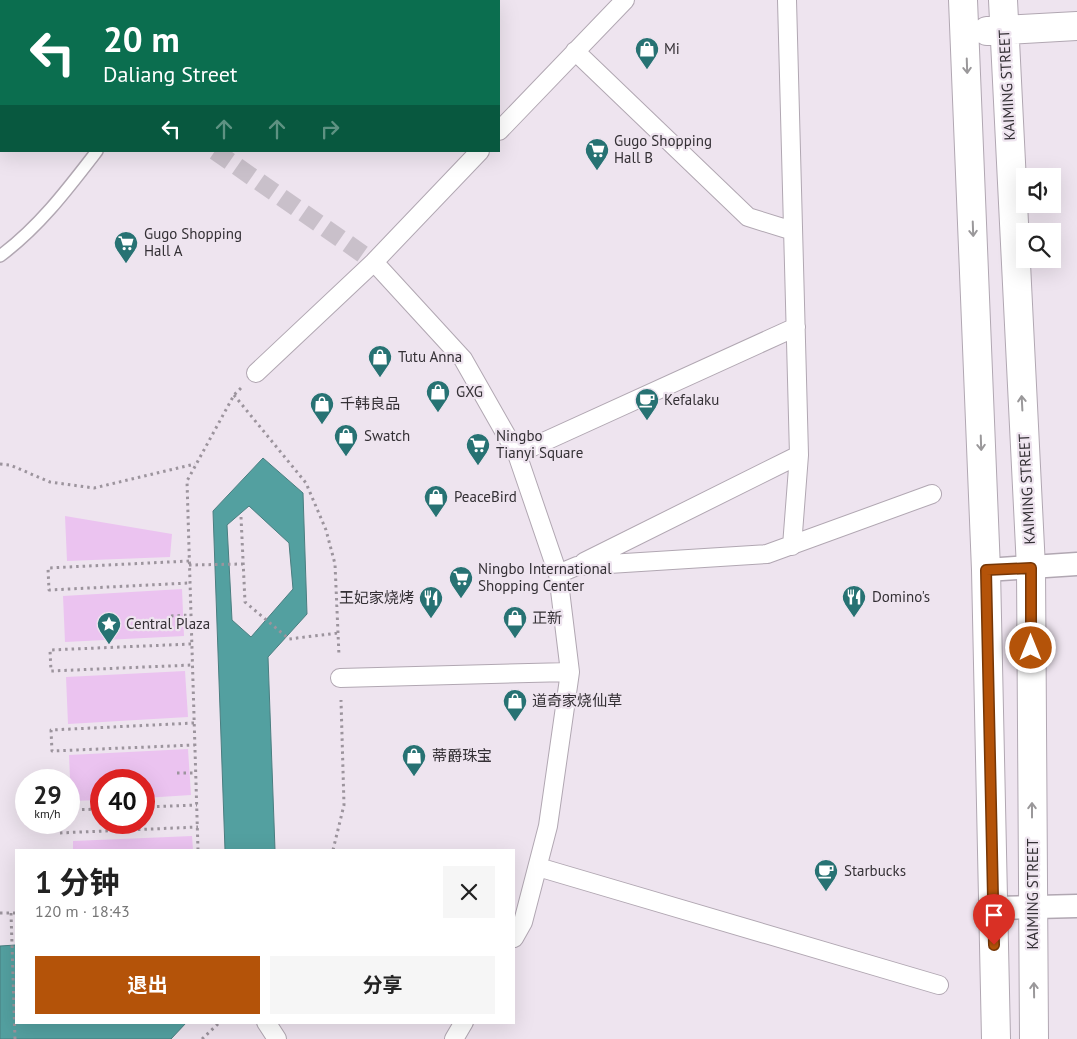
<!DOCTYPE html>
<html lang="zh">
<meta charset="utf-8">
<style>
:root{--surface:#fff;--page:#f6f6f6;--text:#222;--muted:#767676;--accent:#b45309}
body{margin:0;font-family:"PT Sans","Noto Sans SC",sans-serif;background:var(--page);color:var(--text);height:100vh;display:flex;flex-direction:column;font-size:19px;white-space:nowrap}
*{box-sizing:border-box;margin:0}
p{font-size:16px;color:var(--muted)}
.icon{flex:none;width:28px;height:28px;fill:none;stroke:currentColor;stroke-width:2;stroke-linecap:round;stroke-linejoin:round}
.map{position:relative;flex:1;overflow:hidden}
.sheet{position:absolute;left:15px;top:849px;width:500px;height:175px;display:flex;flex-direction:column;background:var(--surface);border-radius:0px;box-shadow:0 5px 20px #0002}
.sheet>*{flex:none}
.guide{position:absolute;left:0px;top:0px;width:500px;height:152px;box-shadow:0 5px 20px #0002;background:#0b6e4f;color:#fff;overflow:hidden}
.buttons{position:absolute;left:1016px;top:168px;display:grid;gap:10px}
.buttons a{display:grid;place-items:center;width:45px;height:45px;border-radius:0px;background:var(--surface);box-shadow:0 5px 20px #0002;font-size:25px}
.speed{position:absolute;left:15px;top:769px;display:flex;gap:10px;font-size:25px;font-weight:700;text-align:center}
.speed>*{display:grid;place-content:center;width:65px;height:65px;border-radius:50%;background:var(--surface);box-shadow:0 5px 20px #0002;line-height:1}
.speed small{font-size:12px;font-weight:400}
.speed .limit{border:8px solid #d22;background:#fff;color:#111}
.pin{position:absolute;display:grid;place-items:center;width:42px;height:42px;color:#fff;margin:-51px -21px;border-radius:50% 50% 50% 0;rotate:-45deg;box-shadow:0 0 5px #0007}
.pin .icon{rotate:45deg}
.me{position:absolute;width:55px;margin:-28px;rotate:0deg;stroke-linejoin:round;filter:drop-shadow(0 0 4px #0008)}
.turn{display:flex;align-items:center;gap:18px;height:105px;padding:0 20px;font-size:22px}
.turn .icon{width:65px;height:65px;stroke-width:2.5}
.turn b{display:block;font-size:35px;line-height:42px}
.lanes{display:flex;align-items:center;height:48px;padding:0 20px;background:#0003;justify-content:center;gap:25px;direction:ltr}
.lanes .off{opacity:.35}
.round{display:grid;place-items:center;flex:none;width:52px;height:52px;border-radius:0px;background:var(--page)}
.head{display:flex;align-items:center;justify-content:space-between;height:85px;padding:0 20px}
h1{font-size:30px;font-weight:700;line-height:38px}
.cta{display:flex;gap:10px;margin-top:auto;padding:10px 20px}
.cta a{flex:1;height:58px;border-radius:0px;background:var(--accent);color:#fff;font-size:20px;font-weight:700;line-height:58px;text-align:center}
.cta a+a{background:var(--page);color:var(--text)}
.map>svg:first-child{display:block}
</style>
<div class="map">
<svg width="1077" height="1039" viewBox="0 0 1077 1039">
<rect width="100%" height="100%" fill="#eee4ef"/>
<path fill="#ebc3f0" d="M 65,516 L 172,534 L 170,557 L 67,561 Z
M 182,589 L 184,636 L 65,642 L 63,596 Z
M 185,671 L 188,717 L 68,724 L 66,677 Z
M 188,749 L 191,795 L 144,798 L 144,780 L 101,780 L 101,800 L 71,801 L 69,755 Z
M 192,836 L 193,850 L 73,850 L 73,841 Z"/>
<path fill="#53a0a0" stroke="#4a7e80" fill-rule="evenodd" d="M 263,458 L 303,493 L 307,614 L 268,657 L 275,850 L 225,850 L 213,511 ZM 249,506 L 289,543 L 293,589 L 251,637 L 232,620 L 227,525 Z
M 16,945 L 16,1022 L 186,1023 L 171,1039 L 0,1039 L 0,946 Z"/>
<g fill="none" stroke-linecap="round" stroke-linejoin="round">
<path stroke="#c9c0ca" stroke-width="18" stroke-dasharray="18 9" stroke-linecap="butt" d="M 215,151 L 374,262"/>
<g stroke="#b1a7b2" stroke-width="14">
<path id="service" d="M 176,1 L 176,0
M 0,256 C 39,227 67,190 97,151"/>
</g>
<g stroke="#b1a7b2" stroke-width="20">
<path id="pedestrian" d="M 787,0 L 799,455
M 575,51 L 748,217 L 793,231
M 499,131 L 625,0
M 374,262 L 463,359 L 517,454 L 558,574 L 570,672 L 548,826 L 523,922 L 514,938
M 256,373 L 374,262 L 480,151
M 517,454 L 796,327
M 584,562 L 799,455 L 792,546
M 558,574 L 577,566 L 767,554 L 932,494
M 340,678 L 570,672
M 538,867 L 939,985
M 266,1022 L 277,1039
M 454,1039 L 464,1022"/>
</g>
<g stroke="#b1a7b2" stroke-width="25">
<path id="minor" d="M 986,570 L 1077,564
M 993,908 L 1077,906"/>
</g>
<g stroke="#b1a7b2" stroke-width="30">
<path id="tertiary" d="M 963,0 L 986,570 L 996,1039
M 1003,0 L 1031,568 L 1034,1039
M 987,31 L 1077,26"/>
</g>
<path stroke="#9c949d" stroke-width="3" stroke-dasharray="2.5 4" stroke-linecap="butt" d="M 234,395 L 306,483 L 326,530 L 335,564 L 339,656
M 0,464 L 10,465 L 50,482 L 94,488 L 195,464
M 241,517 L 245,602 L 289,639 L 338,633
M 189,561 L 48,568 L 49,590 L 189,583
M 189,565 L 243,564
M 171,616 L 190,615
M 191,644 L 50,650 L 51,671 L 192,665
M 194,723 L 51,730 L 52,751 L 195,745
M 177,773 L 196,773
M 144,807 L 197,805
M 69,810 L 101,809
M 57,822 L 58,833 L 198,827
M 198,850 L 187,481 L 234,395 L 241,388
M 333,850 L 344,805 L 341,700
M 0,913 L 16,913
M 11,913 L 15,1039
M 202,1039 L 220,1022"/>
<use href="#service" stroke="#fff" stroke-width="11"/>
<use href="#pedestrian" stroke="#fff" stroke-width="18"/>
<use href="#minor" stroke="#fff" stroke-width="22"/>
<use href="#tertiary" stroke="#fff" stroke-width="28"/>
</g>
<defs><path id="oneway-shaft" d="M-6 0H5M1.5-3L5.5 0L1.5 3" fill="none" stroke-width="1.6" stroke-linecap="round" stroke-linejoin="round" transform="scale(1.25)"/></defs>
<g stroke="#9a989a">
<use href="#oneway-shaft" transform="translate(967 66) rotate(88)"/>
<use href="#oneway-shaft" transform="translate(973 229) rotate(88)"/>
<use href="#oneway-shaft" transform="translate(1022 403) rotate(-93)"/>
<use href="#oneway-shaft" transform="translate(981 443) rotate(88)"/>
<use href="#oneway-shaft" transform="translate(1032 810) rotate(-90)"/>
<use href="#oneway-shaft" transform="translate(1034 990) rotate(-91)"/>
</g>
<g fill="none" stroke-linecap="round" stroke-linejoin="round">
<g stroke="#753606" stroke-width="12">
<path id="route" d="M 994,945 L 986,570 L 1031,568 L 1031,648"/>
</g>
<use href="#route" stroke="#b45309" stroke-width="9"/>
</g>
<defs>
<g id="shop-pin" transform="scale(1.25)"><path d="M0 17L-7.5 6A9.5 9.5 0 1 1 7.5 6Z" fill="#277273" stroke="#eee4ef"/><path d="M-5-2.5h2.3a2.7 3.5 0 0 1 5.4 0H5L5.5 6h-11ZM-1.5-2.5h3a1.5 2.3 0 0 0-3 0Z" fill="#fff"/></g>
<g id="supermarket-pin" transform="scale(1.25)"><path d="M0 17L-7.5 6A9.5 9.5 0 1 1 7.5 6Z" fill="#277273" stroke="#eee4ef"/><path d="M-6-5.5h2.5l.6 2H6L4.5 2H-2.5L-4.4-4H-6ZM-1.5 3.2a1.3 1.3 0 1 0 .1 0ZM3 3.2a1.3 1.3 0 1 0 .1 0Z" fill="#fff"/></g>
<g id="cafe-pin" transform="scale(1.25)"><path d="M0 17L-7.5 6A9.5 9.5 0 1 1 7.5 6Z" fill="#277273" stroke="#eee4ef"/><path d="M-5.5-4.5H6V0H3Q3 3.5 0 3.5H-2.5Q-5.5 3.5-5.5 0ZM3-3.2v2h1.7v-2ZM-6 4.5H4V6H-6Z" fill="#fff"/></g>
<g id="restaurant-pin" transform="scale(1.25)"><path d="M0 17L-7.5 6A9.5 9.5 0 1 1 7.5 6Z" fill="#277273" stroke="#eee4ef"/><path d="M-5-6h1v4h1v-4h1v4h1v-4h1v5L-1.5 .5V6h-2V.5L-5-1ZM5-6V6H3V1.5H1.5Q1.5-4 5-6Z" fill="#fff"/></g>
<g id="sight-pin" transform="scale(1.25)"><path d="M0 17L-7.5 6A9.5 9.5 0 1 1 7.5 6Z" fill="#277273" stroke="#eee4ef"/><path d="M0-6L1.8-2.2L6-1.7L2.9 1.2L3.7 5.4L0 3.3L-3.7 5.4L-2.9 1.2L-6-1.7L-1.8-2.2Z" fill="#fff"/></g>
</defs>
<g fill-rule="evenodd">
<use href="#shop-pin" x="647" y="49"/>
<use href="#supermarket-pin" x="597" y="150"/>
<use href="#supermarket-pin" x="126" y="243"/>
<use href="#shop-pin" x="380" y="357"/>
<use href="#shop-pin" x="438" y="392"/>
<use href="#cafe-pin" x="647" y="400"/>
<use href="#shop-pin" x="322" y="404"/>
<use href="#shop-pin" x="346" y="436"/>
<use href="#supermarket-pin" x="478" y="445"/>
<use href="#shop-pin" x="436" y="497"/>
<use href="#supermarket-pin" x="461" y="578"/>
<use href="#restaurant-pin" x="854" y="597"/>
<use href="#restaurant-pin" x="431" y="598"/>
<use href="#shop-pin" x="515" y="618"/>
<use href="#sight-pin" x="109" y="624"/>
<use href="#shop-pin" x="515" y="701"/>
<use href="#shop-pin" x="414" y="756"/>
<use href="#cafe-pin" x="826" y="871"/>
</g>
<g text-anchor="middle" stroke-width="4.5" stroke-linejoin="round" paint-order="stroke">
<g font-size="15" fill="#343035" stroke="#eee4ef" text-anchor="start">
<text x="664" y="54">Mi</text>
<text x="614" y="146">Gugo Shopping<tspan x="614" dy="17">Hall B</tspan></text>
<text x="144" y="239">Gugo Shopping<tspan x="144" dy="17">Hall A</tspan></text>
<text x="398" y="362">Tutu Anna</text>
<text x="456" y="397">GXG</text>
<text x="664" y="405">Kefalaku</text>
<text x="340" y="409">千韩良品</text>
<text x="364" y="441">Swatch</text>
<text x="496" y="441">Ningbo<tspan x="496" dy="17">Tianyi Square</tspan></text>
<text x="454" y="502">PeaceBird</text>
<text x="478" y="574">Ningbo International<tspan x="478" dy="17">Shopping Center</tspan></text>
<text x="872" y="602">Domino's</text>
<text x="414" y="603" text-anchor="end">王妃家烧烤</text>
<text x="532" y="623">正新</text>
<text x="126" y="629">Central Plaza</text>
<text x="532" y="706">道奇家烧仙草</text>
<text x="432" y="761">蒂爵珠宝</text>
<text x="844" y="876">Starbucks</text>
</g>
<g font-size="15" fill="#343035" stroke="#eee4ef">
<text transform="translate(1007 85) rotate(-93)" y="5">KAIMING STREET</text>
<text transform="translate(1027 489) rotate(-93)" y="5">KAIMING STREET</text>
<text transform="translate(1033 894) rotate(-90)" y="5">KAIMING STREET</text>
</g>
</g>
</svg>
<div class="buttons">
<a><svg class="icon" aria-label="sound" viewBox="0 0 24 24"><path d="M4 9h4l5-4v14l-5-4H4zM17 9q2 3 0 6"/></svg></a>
<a><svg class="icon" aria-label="search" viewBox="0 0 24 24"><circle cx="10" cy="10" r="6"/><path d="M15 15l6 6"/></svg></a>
</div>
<div class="speed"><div>29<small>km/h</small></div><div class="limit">40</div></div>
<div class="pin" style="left:994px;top:945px;background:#d93025"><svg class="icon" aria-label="arrive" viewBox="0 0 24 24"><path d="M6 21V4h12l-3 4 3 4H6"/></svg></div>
<svg class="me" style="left:1031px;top:648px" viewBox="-20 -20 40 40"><circle r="17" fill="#b45309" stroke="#fff" stroke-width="3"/><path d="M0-11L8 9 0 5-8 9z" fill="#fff"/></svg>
<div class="guide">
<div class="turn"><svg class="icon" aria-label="left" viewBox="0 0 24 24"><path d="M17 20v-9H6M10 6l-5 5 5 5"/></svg><div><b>20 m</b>Daliang Street</div></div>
<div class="lanes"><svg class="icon" aria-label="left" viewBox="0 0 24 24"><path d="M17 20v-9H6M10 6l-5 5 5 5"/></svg><svg class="icon off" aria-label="ahead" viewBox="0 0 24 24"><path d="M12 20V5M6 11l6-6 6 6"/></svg><svg class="icon off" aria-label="ahead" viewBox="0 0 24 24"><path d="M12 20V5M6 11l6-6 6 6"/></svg><svg class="icon off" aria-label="right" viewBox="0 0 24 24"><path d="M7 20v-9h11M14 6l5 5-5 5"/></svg></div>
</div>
<section class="sheet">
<div class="head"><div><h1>1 分钟</h1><p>120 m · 18:43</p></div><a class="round"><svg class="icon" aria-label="close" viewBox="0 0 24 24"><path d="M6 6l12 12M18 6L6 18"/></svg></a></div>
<div class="cta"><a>退出</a><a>分享</a></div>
</section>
</div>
